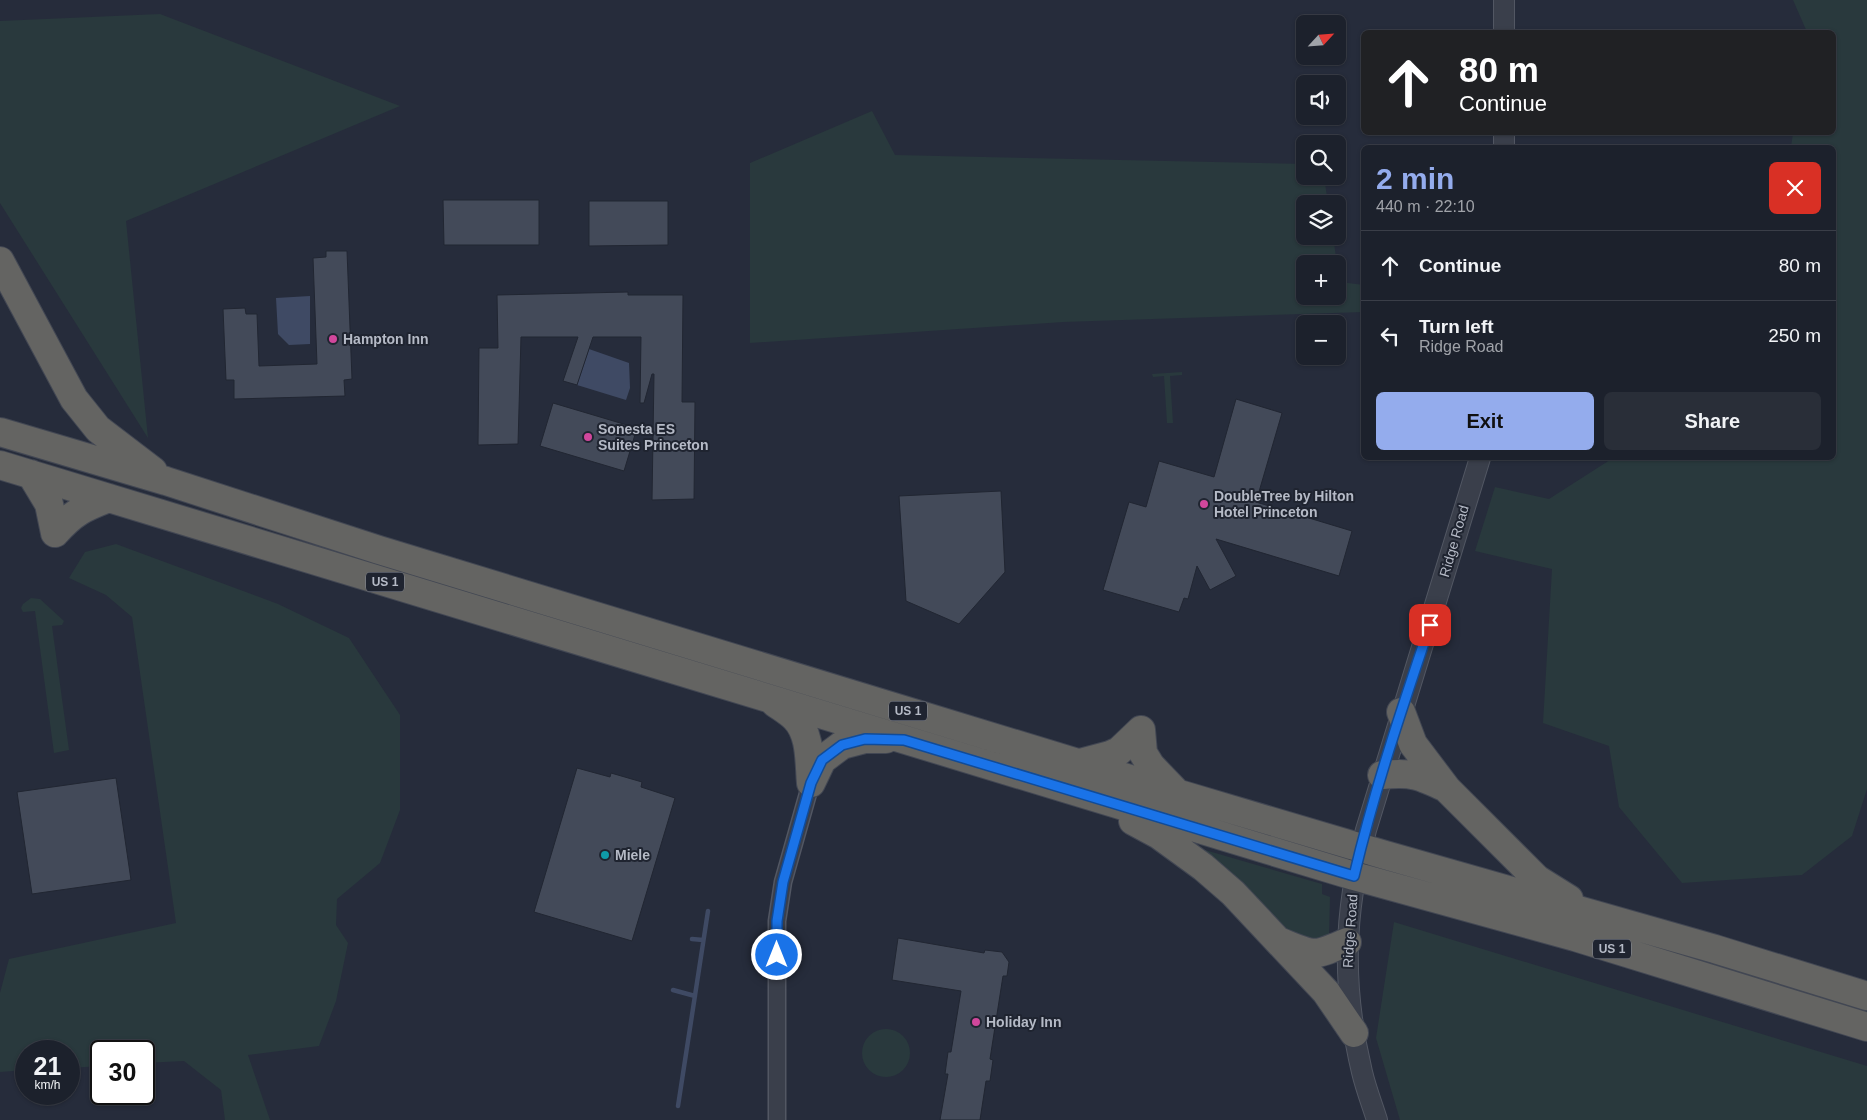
<!DOCTYPE html>
<meta charset="utf-8">
<style>
:root{--surface:#1c212c;--page:#292e38;--text:#f1f3f6;--muted:#a0a3a9;--line:#3a3e48;--accent:#94aced}
body{margin:0;font-family:Helvetica,sans-serif;background:var(--page);color:var(--text);height:100vh;display:flex;flex-direction:column;font-size:19px;white-space:nowrap}
*{box-sizing:border-box;margin:0}
p{font-size:16px;color:var(--muted)}
.icon{flex:none;width:28px;height:28px;fill:none;stroke:currentColor;stroke-width:2;stroke-linecap:round;stroke-linejoin:round}
.map{position:relative;flex:1;overflow:hidden}
.side{position:absolute;left:1361px;top:145px;width:475px;height:315px;display:flex;flex-direction:column;background:var(--surface);border-radius:8px;box-shadow:0 1px 4px #0004,0 0 0 1px var(--line)}
.side>*{flex:none}
.hud{position:absolute;left:1361px;top:30px;width:475px;height:105px;border-radius:8px;box-shadow:0 1px 4px #0004,0 0 0 1px var(--line);background:#202124;color:#fff;overflow:hidden}
.needle{width:32px;rotate:64deg}
.buttons{position:absolute;left:1296px;top:15px;display:grid;gap:10px}
.buttons a{display:grid;place-items:center;width:50px;height:50px;border-radius:8px;background:var(--surface);box-shadow:0 1px 4px #0004,0 0 0 1px var(--line);font-size:25px}
.speed{position:absolute;left:15px;top:1040px;display:flex;gap:10px;font-size:25px;font-weight:700;text-align:center}
.speed>*{display:grid;place-content:center;width:65px;height:65px;border-radius:50%;background:var(--surface);box-shadow:0 1px 4px #0004,0 0 0 1px var(--line);line-height:1}
.speed small{font-size:12px;font-weight:400}
.speed .limit{border:2px solid #111;border-radius:8px;background:#fff;color:#111}
.pin{position:absolute;display:grid;place-items:center;width:42px;height:42px;color:#fff;margin:-21px;border-radius:10px;box-shadow:0 2px 8px #0006}
.me{position:absolute;width:55px;margin:-28px;rotate:0deg;stroke-linejoin:round;filter:drop-shadow(0 0 4px #0008)}
.turn{display:flex;align-items:center;gap:18px;height:105px;padding:0 15px;font-size:22px}
.turn .icon{width:65px;height:65px;stroke-width:2.5}
.turn b{display:block;font-size:35px;line-height:42px}
.round{display:grid;place-items:center;flex:none;width:52px;height:52px;border-radius:8px;background:var(--page)}
.summary{display:flex;align-items:center;justify-content:space-between;height:85px;padding:0 15px}
h1{font-size:30px;font-weight:800;line-height:38px;color:var(--accent)}
.button{display:flex;gap:10px;margin-top:auto;padding:10px 15px}
.button a{flex:1;height:58px;border-radius:8px;background:var(--accent);color:#111;font-size:20px;font-weight:800;line-height:58px;text-align:center}
.button a+a{background:var(--page);color:var(--text)}
ul{padding:0;list-style:none}
li{display:flex;align-items:center;gap:15px;height:70px;padding:0 15px;border-top:1px solid var(--line)}
li div{flex:1}
li b{display:block;font-size:19px}
li em{font-style:normal}
.map>svg:first-child{display:block}
</style>
<div class="map">
<svg width="1867" height="1120" viewBox="0 0 1867 1120">
<rect width="100%" height="100%" fill="#262c3b"/>
<path fill="#29393d" d="M 1793,0 L 1867,0 L 1867,789 L 1852,836 L 1802,875 L 1682,883 L 1619,807 L 1609,746 L 1543,723 L 1552,569 L 1475,551 L 1495,487 L 1549,499 L 1613,458 L 1834,458 L 1834,148 L 1791,147 L 1793,133 L 1834,132 L 1834,32 L 1807,32 Z
M 160,14 L 400,106 L 126,221 L 148,438 L 0,203 L 0,21 Z
M 872,111 L 895,155 L 1305,164 L 1305,176 L 1324,176 L 1328,204 L 1305,204 L 1305,236 L 1333,236 L 1337,264 L 1305,264 L 1305,296 L 1338,296 L 1338,267 L 1340,282 L 1364,285 L 1364,312 L 1063,322 L 750,343 L 750,163 Z
M 1182,372 L 1182,375 L 1170,376 L 1173,423 L 1167,423 L 1164,376 L 1153,377 L 1152,374 Z
M 116,544 L 278,604 L 349,638 L 400,715 L 400,810 L 380,863 L 337,899 L 336,925 L 348,943 L 336,1001 L 319,1046 L 248,1055 L 270,1120 L 225,1120 L 221,1090 L 184,1061 L 144,1063 L 144,1051 L 101,1051 L 101,1066 L 69,1068 L 69,1051 L 26,1051 L 26,1070 L 0,1072 L 0,993 L 9,959 L 176,923 L 132,617 L 106,595 L 69,578 L 85,552 Z
M 31,598 L 40,599 L 64,621 L 62,625 L 52,626 L 69,750 L 54,753 L 35,611 L 23,612 L 21,608 L 23,604 Z
M 1205,850 L 1322,884 L 1322,894 L 1330,897 L 1329,937 L 1314,945 L 1290,937 Z
M 1394,922 L 1867,1066 L 1867,1120 L 1400,1120 L 1376,1038 Z
M862 1053a24 24 0 1 1 48 0a24 24 0 1 1-48 0Z"/>
<path fill="#3f4a64" d="M 310,296 L 310,344 L 289,345 L 278,334 L 276,298 Z
M 589,349 L 629,363 L 630,388 L 626,400 L 577,385 Z"/>
<g fill="none" stroke-linecap="round" stroke-linejoin="round">
<path stroke="#3f4a64" stroke-width="4.5" d="M 692,939 L 703,940
M 673,990 L 695,996
M 678,1106 L 708,911"/>
</g>
<path fill="#434a59" stroke="#212632" d="M 443,200 L 539,200 L 539,245 L 444,245 Z
M 589,201 L 668,201 L 668,245 L 589,246 Z
M 326,251 L 347,251 L 352,379 L 344,380 L 345,396 L 234,399 L 234,380 L 226,380 L 223,309 L 245,308 L 246,314 L 257,314 L 259,366 L 317,364 L 313,258 L 326,257 Z
M 628,292 L 628,295 L 683,295 L 682,402 L 695,402 L 694,499 L 652,500 L 654,374 L 652,374 L 644,403 L 640,403 L 641,337 L 593,337 L 577,385 L 563,381 L 578,337 L 521,337 L 518,444 L 478,445 L 479,348 L 498,348 L 497,295 Z
M 1236,399 L 1282,413 L 1256,502 L 1352,531 L 1339,576 L 1216,539 L 1236,576 L 1210,590 L 1197,566 L 1188,599 L 1184,598 L 1179,612 L 1103,590 L 1129,502 L 1146,507 L 1159,461 L 1214,477 Z
M 553,403 L 637,428 L 624,471 L 540,446 Z
M 1001,491 L 1005,572 L 959,624 L 906,601 L 899,496 Z
M 577,768 L 610,777 L 611,773 L 642,782 L 641,787 L 675,798 L 632,941 L 534,912 Z
M 116,778 L 131,880 L 32,894 L 17,792 Z
M 898,938 L 984,953 L 985,950 L 1002,952 L 1009,962 L 1007,976 L 1003,976 L 990,1059 L 993,1060 L 990,1081 L 986,1081 L 980,1120 L 940,1120 L 948,1074 L 945,1074 L 948,1052 L 951,1052 L 961,991 L 892,980 Z"/>
<g fill="none" stroke-linecap="round" stroke-linejoin="round">
<g stroke="#525763" stroke-width="19">
<path id="minor" d="M 777,1120 L 777,921 L 783,882 L 811,783"/>
</g>
<g stroke="#525763" stroke-width="22">
<path id="tertiary" d="M 1504,0 L 1504,32
M 1504,148 L 1504,132
M 1377,1120 C 1372,1104 1366,1089 1362,1072 C 1342,988 1343,914 1366,830 L 1480,458"/>
</g>
<g stroke="#424753" stroke-width="30">
<path id="trunk" d="M 0,261 L 74,399 L 98,429 L 153,471
M 0,432 L 166,481 L 379,550 L 1176,793 L 1385,855 L 1715,949 L 1867,996
M 0,465 L 1354,876 L 1575,937 L 1867,1027
M 31,474 L 49,504 L 55,533
M 55,533 C 74,512 83,508 109,498
M 775,703 C 782,708 789,712 795,718 C 811,734 809,762 811,783
M 1401,712 L 1413,744 L 1447,789 L 1537,879 L 1569,899
M 1141,730 L 1143,753 L 1151,766 L 1175,791
M 1080,763 L 1110,755 L 1119,751 L 1141,730
M 1382,775 C 1412,772 1419,775 1446,788
M 811,783 L 822,760 L 842,745 L 865,739 L 886,739
M 1133,821 L 1159,835 L 1203,867 L 1233,893 L 1326,992 L 1354,1033
M 1281,942 C 1315,956 1313,957 1347,942"/>
</g>
<use href="#minor" stroke="#3a3f4b" stroke-width="16"/>
<use href="#tertiary" stroke="#3a3f4b" stroke-width="20"/>
<use href="#trunk" stroke="#646462" stroke-width="28"/>
</g>
<g fill="none" stroke-linecap="round" stroke-linejoin="round">
<g stroke="#114b97" stroke-width="12">
<path id="route" d="M 777,955 L 777,921 L 783,882 L 811,783 L 822,760 L 842,745 L 865,739 L 904,740 L 1354,876 C 1374,791 1402,708 1430,625"/>
</g>
<use href="#route" stroke="#1a73e8" stroke-width="9"/>
</g>
<g fill="#d1479c" stroke="#1f2430" stroke-width="2">
<circle cx="333" cy="339" r="5"/>
<circle cx="588" cy="437" r="5"/>
<circle cx="1204" cy="504" r="5"/>
<circle cx="976" cy="1022" r="5"/>
</g>
<circle fill="#0f9aa8" stroke="#1f2430" stroke-width="2" cx="605" cy="855" r="5"/>
<g text-anchor="middle" stroke-width="4" stroke-linejoin="round" paint-order="stroke">
<g fill="#1f2430" stroke="#888d99" stroke-width="1">
<rect x="366" y="572.5" width="38" height="19" rx="4"/>
<rect x="889" y="701.5" width="38" height="19" rx="4"/>
<rect x="1593" y="939.5" width="38" height="19" rx="4"/>
</g>
<g font-size="12" font-weight="bold" fill="#b5bac6">
<text x="385" y="586">US 1</text>
<text x="908" y="715">US 1</text>
<text x="1612" y="953">US 1</text>
</g>
<g font-size="14" font-weight="bold" fill="#b5bac6" stroke="#1f2430" text-anchor="start">
<text x="343" y="344">Hampton Inn</text>
<text x="598" y="434">Sonesta ES<tspan x="598" dy="16">Suites Princeton</tspan></text>
<text x="1214" y="501">DoubleTree by Hilton<tspan x="1214" dy="16">Hotel Princeton</tspan></text>
<text x="615" y="860">Miele</text>
<text x="986" y="1027">Holiday Inn</text>
</g>
<g font-size="14" fill="#b5bac6" stroke="#1f2430">
<text transform="translate(1454 541) rotate(-74)" y="5">Ridge Road</text>
<text transform="translate(1350 931) rotate(-86)" y="5">Ridge Road</text>
</g>
</g>
</svg>
<div class="buttons">
<a><svg class="needle" viewBox="-14 -14 28 28"><path d="M0-13l5 13h-10z" fill="#e53935"/><path d="M0 13l5-13h-10z" fill="#a0a3a9"/></svg></a>
<a><svg class="icon" aria-label="sound" viewBox="0 0 24 24"><path d="M4 9h4l5-4v14l-5-4H4zM17 9q2 3 0 6"/></svg></a>
<a><svg class="icon" aria-label="search" viewBox="0 0 24 24"><circle cx="10" cy="10" r="6"/><path d="M15 15l6 6"/></svg></a>
<a><svg class="icon" aria-label="layers" viewBox="0 0 24 24"><path d="M12 4l9 5-9 5-9-5zM3 14l9 5 9-5"/></svg></a>
<a>+</a>
<a>−</a>
</div>
<div class="speed"><div>21<small>km/h</small></div><div class="limit">30</div></div>
<div class="pin" style="left:1430px;top:625px;background:#d93025"><svg class="icon" aria-label="arrive" viewBox="0 0 24 24"><path d="M6 21V4h12l-3 4 3 4H6"/></svg></div>
<svg class="me" style="left:777px;top:955px" viewBox="-20 -20 40 40"><circle r="17" fill="#1a73e8" stroke="#fff" stroke-width="3"/><path d="M0-11L8 9 0 5-8 9z" fill="#fff"/></svg>
<div class="hud">
<div class="turn"><svg class="icon" aria-label="ahead" viewBox="0 0 24 24"><path d="M12 20V5M6 11l6-6 6 6"/></svg><div><b>80 m</b>Continue</div></div>
</div>
<section class="side">
<div class="summary"><div><h1>2 min</h1><p>440 m · 22:10</p></div><a class="round" style="background:#d93025;color:#fff"><svg class="icon" aria-label="close" viewBox="0 0 24 24"><path d="M6 6l12 12M18 6L6 18"/></svg></a></div>
<ul>
<li><svg class="icon" aria-label="ahead" viewBox="0 0 24 24"><path d="M12 20V5M6 11l6-6 6 6"/></svg><div><b>Continue</b></div><em>80 m</em></li>
<li><svg class="icon" aria-label="left" viewBox="0 0 24 24"><path d="M17 20v-9H6M10 6l-5 5 5 5"/></svg><div><b>Turn left</b><p>Ridge Road</p></div><em>250 m</em></li>
</ul>
<div class="button"><a>Exit</a><a>Share</a></div>
</section>
</div>
